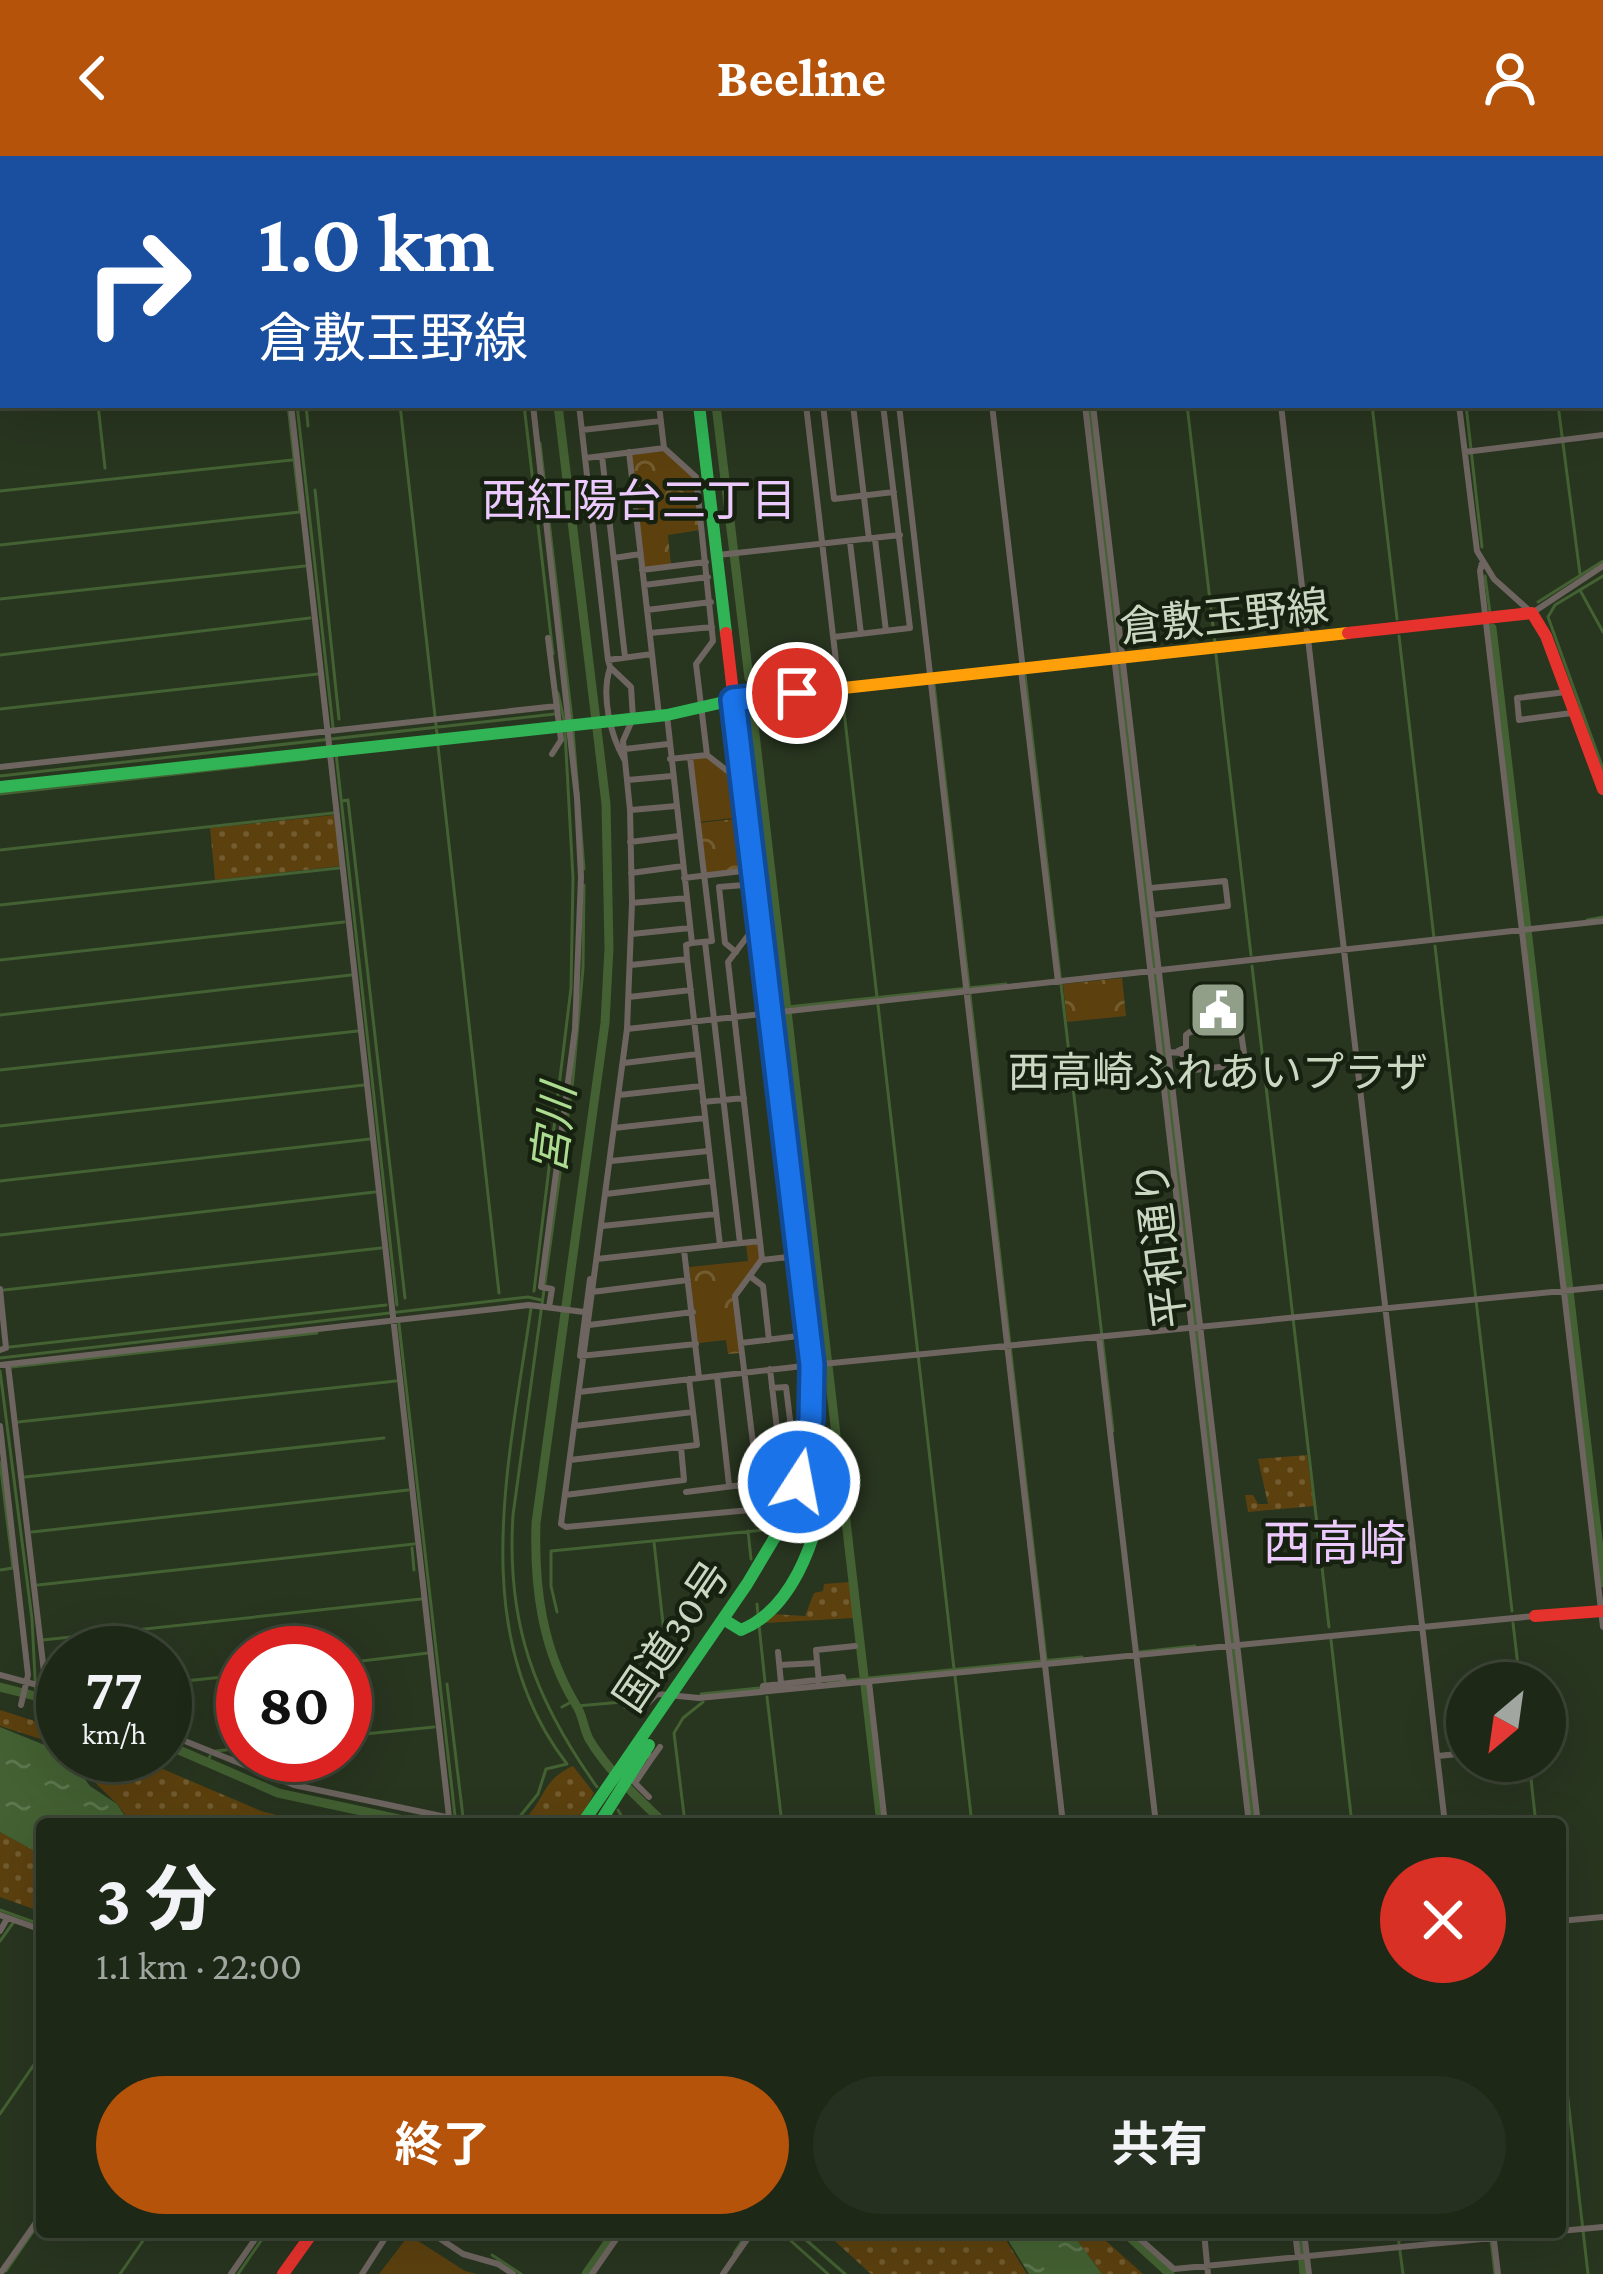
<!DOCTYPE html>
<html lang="ja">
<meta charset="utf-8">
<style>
:root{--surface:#1e2817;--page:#263020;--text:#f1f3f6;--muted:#a1a6a1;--line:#3c4436;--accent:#b45309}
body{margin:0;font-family:"Crimson Pro","Noto Sans JP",serif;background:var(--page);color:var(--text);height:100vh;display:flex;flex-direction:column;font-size:45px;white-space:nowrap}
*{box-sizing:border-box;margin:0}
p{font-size:39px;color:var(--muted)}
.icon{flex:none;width:66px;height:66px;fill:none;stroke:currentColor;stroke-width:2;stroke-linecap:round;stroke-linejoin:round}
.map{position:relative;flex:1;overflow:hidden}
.sheet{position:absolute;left:36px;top:1662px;width:1530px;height:420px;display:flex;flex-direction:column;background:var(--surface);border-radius:12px;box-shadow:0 12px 48px #0002,0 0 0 3px var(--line)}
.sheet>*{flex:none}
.top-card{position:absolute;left:0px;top:0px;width:1605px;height:252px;box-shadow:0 12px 48px #0002,0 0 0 3px var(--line);background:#1a4fa0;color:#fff;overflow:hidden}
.needle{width:78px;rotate:209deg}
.tools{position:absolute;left:1446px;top:1506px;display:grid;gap:24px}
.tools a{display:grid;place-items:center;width:120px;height:120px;border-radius:50%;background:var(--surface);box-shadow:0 12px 48px #0002,0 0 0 3px var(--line);font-size:60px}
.speed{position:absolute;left:36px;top:1470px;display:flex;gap:24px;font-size:60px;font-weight:700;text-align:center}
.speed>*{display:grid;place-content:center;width:156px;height:156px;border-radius:50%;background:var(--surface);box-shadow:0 12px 48px #0002,0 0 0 3px var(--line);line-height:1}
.speed small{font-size:30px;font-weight:400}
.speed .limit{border:18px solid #d22;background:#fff;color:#111}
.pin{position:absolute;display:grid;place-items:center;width:102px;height:102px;color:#fff;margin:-51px;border:6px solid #fff;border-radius:50%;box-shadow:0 3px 12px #0007}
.me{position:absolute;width:132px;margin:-66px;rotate:11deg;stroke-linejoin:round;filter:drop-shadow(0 0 9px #0008)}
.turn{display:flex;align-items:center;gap:42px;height:252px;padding:0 60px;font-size:54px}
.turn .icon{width:156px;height:156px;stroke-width:2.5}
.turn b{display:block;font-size:84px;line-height:102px}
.round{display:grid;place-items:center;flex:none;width:126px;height:126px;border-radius:63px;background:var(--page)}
.overview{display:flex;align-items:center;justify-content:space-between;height:204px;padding:0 60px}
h1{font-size:72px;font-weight:700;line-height:90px}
.action{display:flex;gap:24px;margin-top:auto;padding:24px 60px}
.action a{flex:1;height:138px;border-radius:72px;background:var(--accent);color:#fff;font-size:48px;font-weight:700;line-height:138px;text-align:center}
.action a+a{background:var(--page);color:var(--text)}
header{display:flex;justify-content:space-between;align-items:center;height:156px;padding:0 60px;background:var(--accent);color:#fff;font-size:54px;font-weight:700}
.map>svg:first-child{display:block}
</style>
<header><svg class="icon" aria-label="back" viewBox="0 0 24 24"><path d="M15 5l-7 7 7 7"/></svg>Beeline<svg class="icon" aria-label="person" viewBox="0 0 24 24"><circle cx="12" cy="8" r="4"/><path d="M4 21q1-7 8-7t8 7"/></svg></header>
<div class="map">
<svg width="1603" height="2118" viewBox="0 0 1603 2118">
<defs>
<pattern id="grass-dots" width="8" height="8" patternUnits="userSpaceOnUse" patternTransform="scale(3)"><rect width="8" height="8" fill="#5c410f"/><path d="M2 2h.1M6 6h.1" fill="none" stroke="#725c30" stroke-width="1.8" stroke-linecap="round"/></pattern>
<pattern id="park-crowns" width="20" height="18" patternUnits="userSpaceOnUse" patternTransform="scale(3)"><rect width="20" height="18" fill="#5c410f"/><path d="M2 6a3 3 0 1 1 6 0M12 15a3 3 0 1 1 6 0" fill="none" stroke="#725c30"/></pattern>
<pattern id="water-ripples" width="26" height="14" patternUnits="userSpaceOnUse" patternTransform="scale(3)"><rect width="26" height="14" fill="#436132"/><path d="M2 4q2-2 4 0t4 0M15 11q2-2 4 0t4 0" fill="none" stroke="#5d774e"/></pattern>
</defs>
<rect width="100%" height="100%" fill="#28351f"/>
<path fill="url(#grass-dots)" d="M 334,659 L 340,710 L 215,724 L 210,672 Z
M 1307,1299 L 1314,1350 L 1248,1356 L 1245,1339 L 1253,1339 L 1258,1348 L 1268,1348 L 1258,1303 Z
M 850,1426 L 854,1462 L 765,1467 L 772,1458 L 805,1460 L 814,1437 L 823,1435 L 824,1428 Z
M 0,1554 L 63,1574 L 63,1595 L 47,1585 L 0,1570 Z
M 67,1599 L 130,1599 L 261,1655 L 311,1668 L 132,1668 L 117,1648 Z
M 573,1610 L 594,1637 L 578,1668 L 519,1668 C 546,1647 539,1625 573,1610 Z
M 0,1676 L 42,1699 L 42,1756 L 0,1741 Z
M 825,2076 L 1001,2076 L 1027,2118 L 871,2118 Z
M 1071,2076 L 1096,2076 L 1143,2118 L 1102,2118 Z"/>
<path fill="url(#park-crowns)" d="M 663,294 L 694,320 L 700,374 L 668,379 L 671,409 L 644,411 L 631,299 Z
M 734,663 L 739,713 L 705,718 L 699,667 Z
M 1122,822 L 1126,860 L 1067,866 L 1063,828 Z
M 746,1088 L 757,1088 L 760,1104 L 733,1139 L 740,1197 L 728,1198 L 726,1184 L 698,1187 L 689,1111 L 748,1105 Z"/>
<path fill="#5c410f" d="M 705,601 L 729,620 L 733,662 L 699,666 L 692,602 Z
M 720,1126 L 726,1183 L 698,1187 L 691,1129 Z
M 409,2079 L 465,2115 L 477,2118 L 379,2118 Z"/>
<path fill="url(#water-ripples)" d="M 0,1571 L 57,1594 L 71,1605 L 90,1630 L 117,1648 L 130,1668 L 42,1668 L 42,1699 L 0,1676 Z
M 1003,2076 L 1071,2076 L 1102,2118 L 1029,2118 Z"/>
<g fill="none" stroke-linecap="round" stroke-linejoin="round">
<path stroke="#436132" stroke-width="3" d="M 270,0 L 270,3
M 496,0 L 496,3
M 508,0 L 509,3
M 521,0 L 521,3
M 687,0 L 688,3
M 779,0 L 780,3
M 872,0 L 873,3
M 1158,0 L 1158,3
M 1263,0 L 1265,3
M 1324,0 L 1326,3
M 1373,0 L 1375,3
M 1418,0 L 1419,3
M 354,3 L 381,0
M 1518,3 L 1526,0
M 0,33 L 3,32
M 0,43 L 3,42
M 0,54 L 3,54
M 0,125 L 3,125
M 1602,151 L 1603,152
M 1602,174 L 1603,175
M 0,231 L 3,231
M 98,249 L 105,312
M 297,249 L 333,571
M 306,249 L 308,270
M 400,249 L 437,578
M 524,249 L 553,498
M 1187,249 L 1215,487
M 1372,249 L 1397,463
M 1466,249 L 1482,391
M 1558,249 L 1580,418
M 540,287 L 572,564
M 315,334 L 339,563
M 0,335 L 292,304
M 0,389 L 300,356 L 288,249
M 1485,420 L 1490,457
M 1603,420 L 1555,449 L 1548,461 L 1603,613
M 1581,436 L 1603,476
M 0,443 L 305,410
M 1538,446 L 1603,405
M 1399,480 L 1434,782
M 0,499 L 310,462
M 1216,499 L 1251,799
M 1025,519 L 1113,1275
M 934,528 L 969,831
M 755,535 L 783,533
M 558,537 L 564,564
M 842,538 L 877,841
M 0,553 L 318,518
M 573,574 L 584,713
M 438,590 L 499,1137
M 336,597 L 397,1149
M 0,620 L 555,558
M 0,638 L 308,603
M 342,645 L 348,644 L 405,1142
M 0,694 L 333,657
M 584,729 L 583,812 L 573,923 L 513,1359 C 506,1468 535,1544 597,1631
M 0,749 L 339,712
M 1587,764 L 1603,761
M 1435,790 L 1512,1455
M 0,804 L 344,766
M 1252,810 L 1329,1471
M 970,839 L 1046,1503
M 878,849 L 954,1513
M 787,851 L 1006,828
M 0,859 L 351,819
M 0,914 L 358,875
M 0,970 L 364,929
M 0,1025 L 370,983
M 0,1079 L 375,1036
M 4,1134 L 381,1092
M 534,1135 L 571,832 L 573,722 L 565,576
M 399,1168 L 455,1660
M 10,1191 L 386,1149
M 0,1202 L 528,1141 L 541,1144
M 12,1211 L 317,1177
M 0,1215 L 32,1463 L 36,1541
M 18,1266 L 396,1225
M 0,1306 L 13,1412 L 0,1414
M 25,1321 L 384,1282
M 819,1368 L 846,1365
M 789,1371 L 810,1369
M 748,1375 L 751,1403
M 32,1376 L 408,1334
M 654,1386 L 667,1504
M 412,1392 L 414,1414
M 38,1429 L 414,1388
M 757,1448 L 758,1459
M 557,1456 L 551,1430 L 551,1395 L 774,1373
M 1513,1467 L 1520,1527
M 759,1469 L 765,1526
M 43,1484 L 421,1443
M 1331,1484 L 1352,1668
M 1139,1496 L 1195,1490
M 345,1507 L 428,1497
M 955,1520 L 972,1668
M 828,1526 L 1082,1501
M 165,1527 L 243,1519
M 447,1528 L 463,1661
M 345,1537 L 355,1536
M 701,1538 L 759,1532
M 767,1541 L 782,1668
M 577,1550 L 645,1544
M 562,1551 L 573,1545
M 345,1580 L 434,1571
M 216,1595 L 243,1592
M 1529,1605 L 1536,1668
M 207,1607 L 210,1600
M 618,1654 L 626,1668
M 478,1665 L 517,1664 L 538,1638 L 546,1613 L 567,1608 C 465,1477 510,1302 531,1152
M 681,1668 L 684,1659 L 674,1577 L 683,1562 L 703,1546
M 0,1754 L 42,1769
M 0,1785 L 13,1767
M 1560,1874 L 1588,2118
M 0,1958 L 42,1897
M 781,2076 L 828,2118
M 797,2076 L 845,2118
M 1398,2076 L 1399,2087
M 1490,2076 L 1495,2118
M 1400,2095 L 1403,2118
M 734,2097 L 748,2076
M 492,2099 L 521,2118
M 6,2115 L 39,2067
M 120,2118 L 149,2076
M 238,2118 L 267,2076"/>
<path stroke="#436132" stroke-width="9" d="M 1062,0 L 1063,3
M 1467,3 L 1474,0
M 558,249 L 606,648 L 609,792 L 605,867 L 536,1367 C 534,1432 542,1493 576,1549 C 583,1559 583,1571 589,1583 C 608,1615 638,1642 665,1668
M 716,249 L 749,522
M 1089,249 L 1253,1668
M 1492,472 L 1603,1427
M 752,552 L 881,1668
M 0,1531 L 63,1547
M 165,1588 L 278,1637 L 422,1668
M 1124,2076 L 1170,2118
M 1300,2076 L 1304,2118
M 586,2118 L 615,2076"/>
<path stroke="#6e6560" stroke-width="6" d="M 263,0 L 264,3
M 504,0 L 505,3
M 526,0 L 526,3
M 554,0 L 555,3
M 581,0 L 582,3
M 609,0 L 609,3
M 630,0 L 630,3
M 647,0 L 647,3
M 776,0 L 776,3
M 869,0 L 869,3
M 963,0 L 963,3
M 1058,0 L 1058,3
M 1067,0 L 1068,3
M 1422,0 L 1423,3
M 291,3 L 320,0
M 415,3 L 442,0
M 1487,3 L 1502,0
M 0,49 L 3,49
M 1602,167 L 1603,169
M 291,249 L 449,1661
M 533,249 L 577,642 L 581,721 L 575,873 L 541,1131 L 552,1133 L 549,1151
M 579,249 L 608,504 L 610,511 L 631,531 L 633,562 L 623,585 L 630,654 L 632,747 L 627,873 L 561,1368 L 566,1371 L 761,1353 L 735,1140 L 762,1103 L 728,806 L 750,777 L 730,617 L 707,599 L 696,508 L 713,485 L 696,321 L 664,292 L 659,249
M 806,249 L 839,531
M 823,249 L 834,343 L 894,336
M 853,249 L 869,383
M 899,249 L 1044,1509
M 992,249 L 1023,514
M 1085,249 L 1249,1668
M 1093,249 L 1258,1668
M 1281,249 L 1445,1668
M 1459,249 L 1477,395 L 1494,423 L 1532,457 L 1603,410
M 823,251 L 841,249
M 582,274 L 661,265
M 629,296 L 659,559
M 1465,296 L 1603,279
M 602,300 L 625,501
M 586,302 L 664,292
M 875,383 L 886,475
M 850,386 L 861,478
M 718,399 L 900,379
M 614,402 L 640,398
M 1482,407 L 1480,415 L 1603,1471
M 642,414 L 706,406
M 644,429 L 708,421
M 647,454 L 711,446
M 650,477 L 712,471
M 834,481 L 910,472 L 883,249
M 548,482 L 561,584 L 552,598
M 608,504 L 652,498
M 610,512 C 601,539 610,578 624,603
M 1021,514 L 1058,826
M 1566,536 L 1517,542 L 1519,564 L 1572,557
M 667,559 L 692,787 L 686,789 L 687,803 L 720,1089
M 625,593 L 668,588
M 690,601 L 712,785 L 692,787
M 670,603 L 707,599
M 0,611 L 557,550
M 628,624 L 672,620
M 631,654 L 676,650
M 630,686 L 679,680
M 631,717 L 683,710
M 684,722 L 742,715
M 1151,732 L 1225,725 L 1228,750 L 1152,759
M 632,747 L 687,742
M 632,778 L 690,772
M 705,786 L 740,1087
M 736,796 L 725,787 L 719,731 L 744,729
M 631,809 L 687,803
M 629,841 L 691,834
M 1236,841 L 1247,918
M 627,873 L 1603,765
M 1178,895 L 1186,891 L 1186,879 L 1190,876 L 1238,868
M 1168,896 L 1181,897 L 1194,914 L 1245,908
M 624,907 L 698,898
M 619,939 L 701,930
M 703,946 L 744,942
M 614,972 L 705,962
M 611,1005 L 708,995
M 606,1038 L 712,1025
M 602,1070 L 716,1058
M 684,1094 L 699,1221
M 597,1103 L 760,1085
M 751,1121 L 763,1130 L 769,1184
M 590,1123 L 580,1200 L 696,1188
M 0,1133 L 6,1192 L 0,1194
M 592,1136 L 688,1124
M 589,1169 L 693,1156
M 1099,1181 L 1156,1668
M 741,1187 L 798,1180 L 788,1101 L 762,1104
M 0,1209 L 529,1149 L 584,1156
M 8,1209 L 46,1533
M 770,1213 L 780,1299
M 717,1220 L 729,1329
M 772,1232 L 786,1231 L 791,1272 L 777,1273
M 579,1236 L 812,1209 L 1603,1131
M 0,1270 L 28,1519 L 21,1549
M 575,1270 L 693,1256
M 681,1291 L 684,1324
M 570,1304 L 697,1289 L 689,1223
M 686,1336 L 789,1323 L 795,1299 L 754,1303
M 565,1339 L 684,1324
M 778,1496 L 781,1527
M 780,1509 L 817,1507
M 1045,1509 L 1063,1668
M 0,1519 L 63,1536
M 869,1526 L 885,1668
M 819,1527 L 816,1494 L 855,1490
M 763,1536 L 763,1530 L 843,1521 L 844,1528
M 626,1550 L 648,1547 L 657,1538 L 699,1542 L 1535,1460
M 165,1577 L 294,1629 L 479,1668
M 648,1599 L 652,1602 L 635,1627 L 649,1641
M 1438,1600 L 1467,1597
M 652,1602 L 660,1591
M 0,1759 L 42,1774
M 1560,1765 L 1603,1761
M 0,1775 L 7,1763
M 1560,2075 L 1603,2071
M 430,2076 L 463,2098 L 498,2108 L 513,2118
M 1132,2076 L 1174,2113 L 1555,2076
M 1204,2076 L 1208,2118
M 1295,2076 L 1298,2101
M 1304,2076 L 1309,2118
M 1493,2076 L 1498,2118
M 0,2118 L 42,2058
M 231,2118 L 260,2076
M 362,2118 L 389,2076
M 592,2118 L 621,2076
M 723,2118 L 752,2076"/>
<path stroke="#30b455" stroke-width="12" d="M 669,0 L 670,3
M 699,249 L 726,477
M 0,631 L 667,559 L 733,544
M 723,1463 L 741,1474 C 791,1454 815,1388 823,1338 L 799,1326
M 582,1668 L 747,1428 L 784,1366 L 808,1285 L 812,1209 L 760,766
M 599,1668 L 649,1589"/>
<path stroke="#ff9f0a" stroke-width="12" d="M 733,544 L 1348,477"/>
<path stroke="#e5322d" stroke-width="12" d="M 726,477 L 760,766
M 1348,477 L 1532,457 L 1546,480 L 1603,633
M 1535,1460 L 1603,1455
M 283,2118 L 313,2076"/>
<path stroke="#696a60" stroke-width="3" stroke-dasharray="15 15" stroke-linecap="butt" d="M 1577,0 L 1579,3
M 1602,34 L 1603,35"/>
</g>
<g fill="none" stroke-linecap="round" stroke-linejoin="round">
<g stroke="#114b97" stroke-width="30">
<path id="route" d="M 797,537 L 733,544 L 812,1209 L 811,1263 L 799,1326"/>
</g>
<use href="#route" stroke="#1a73e8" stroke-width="21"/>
</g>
<defs>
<g id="civic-square" transform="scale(3)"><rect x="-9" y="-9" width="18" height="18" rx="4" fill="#919f89" stroke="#172110"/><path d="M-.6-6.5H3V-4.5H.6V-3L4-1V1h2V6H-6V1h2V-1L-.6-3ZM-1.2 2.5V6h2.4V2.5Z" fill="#fff"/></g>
</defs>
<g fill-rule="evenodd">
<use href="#civic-square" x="1218" y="854"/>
</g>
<g text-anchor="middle" stroke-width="9" stroke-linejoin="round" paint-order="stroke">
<g font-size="42" fill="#cad8c2" stroke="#172110">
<text transform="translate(1224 460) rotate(-6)" y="15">倉敷玉野線</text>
<text transform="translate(1160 1089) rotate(-97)" y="15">平和通り</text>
<text transform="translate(671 1480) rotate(-56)" y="15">国道30号</text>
</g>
<g font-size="42" fill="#cad8c2" stroke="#172110">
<text x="1218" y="931">西高崎ふれあいプラザ</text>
</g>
<g font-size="45" fill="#edcafe" stroke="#172110">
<text x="639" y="360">西紅陽台三丁目</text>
</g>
<g font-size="45" font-style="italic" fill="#acdc90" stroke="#172110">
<text transform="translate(553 973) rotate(-83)" y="16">宮川</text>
</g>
<g font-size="48" fill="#edcafe" stroke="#172110">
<text x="1335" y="1404">西高崎</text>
</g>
</g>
</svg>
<div class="tools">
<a><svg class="needle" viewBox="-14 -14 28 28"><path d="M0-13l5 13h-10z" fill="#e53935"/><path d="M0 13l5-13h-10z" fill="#a1a6a1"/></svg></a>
</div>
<div class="speed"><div>77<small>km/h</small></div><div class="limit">80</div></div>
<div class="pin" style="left:797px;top:537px;background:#d93025"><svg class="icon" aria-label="arrive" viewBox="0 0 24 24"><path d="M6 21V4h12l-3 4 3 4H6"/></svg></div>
<svg class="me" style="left:799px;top:1326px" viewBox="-20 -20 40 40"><circle r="17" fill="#1a73e8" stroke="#fff" stroke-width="3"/><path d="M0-11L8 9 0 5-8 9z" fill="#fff"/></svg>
<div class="top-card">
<div class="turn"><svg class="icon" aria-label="right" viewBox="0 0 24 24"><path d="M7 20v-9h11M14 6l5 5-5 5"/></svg><div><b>1.0 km</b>倉敷玉野線</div></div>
</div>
<section class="sheet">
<div class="overview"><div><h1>3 分</h1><p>1.1 km · 22:00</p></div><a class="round" style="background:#d93025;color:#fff"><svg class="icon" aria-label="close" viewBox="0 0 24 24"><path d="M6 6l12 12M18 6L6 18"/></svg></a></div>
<div class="action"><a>終了</a><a>共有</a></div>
</section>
</div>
